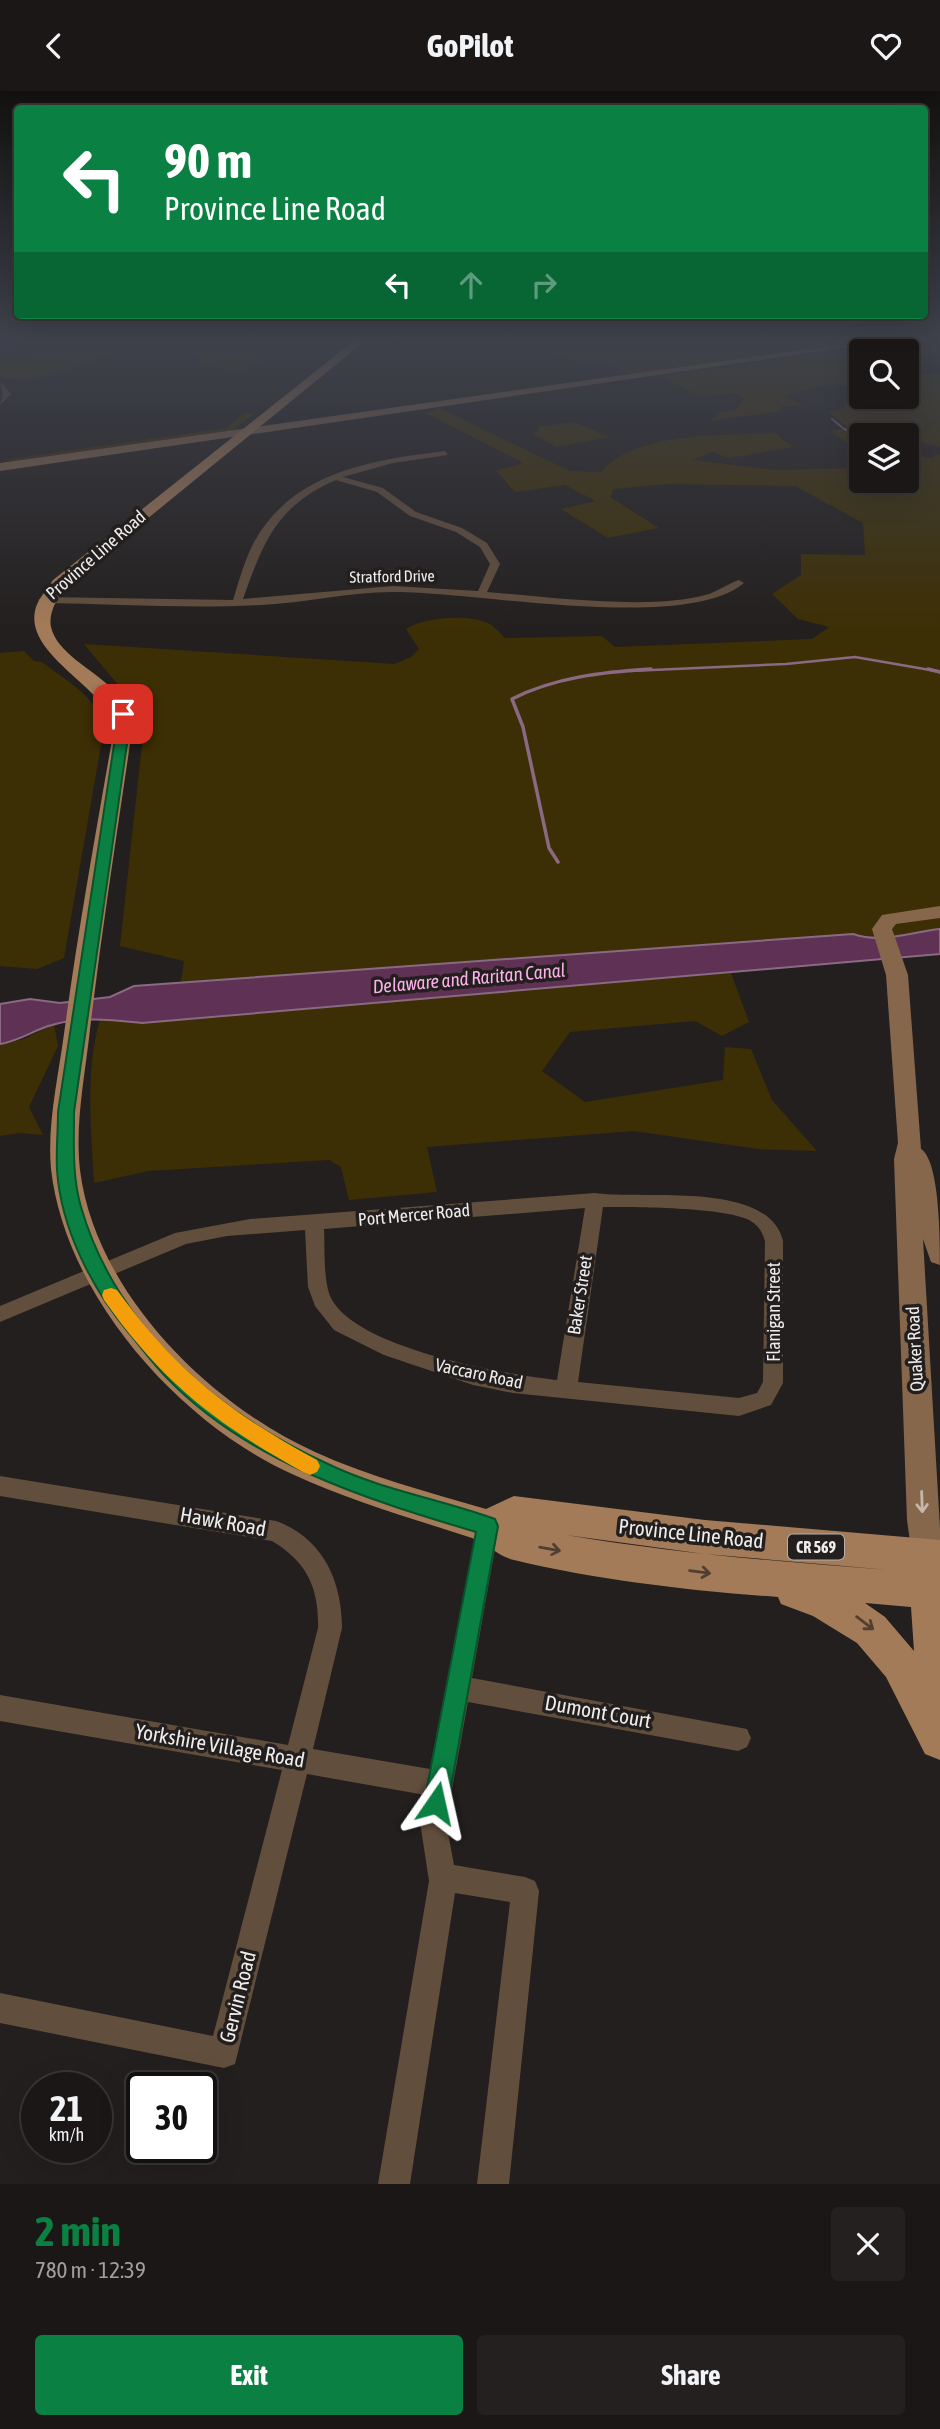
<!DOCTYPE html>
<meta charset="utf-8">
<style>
:root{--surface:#1a1716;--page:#23201f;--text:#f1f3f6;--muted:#9f9fa1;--line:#383635;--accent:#0b8043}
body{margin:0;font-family:"Asap Condensed",sans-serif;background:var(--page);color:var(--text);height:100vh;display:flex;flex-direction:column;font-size:26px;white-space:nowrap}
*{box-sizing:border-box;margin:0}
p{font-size:23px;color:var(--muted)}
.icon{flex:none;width:38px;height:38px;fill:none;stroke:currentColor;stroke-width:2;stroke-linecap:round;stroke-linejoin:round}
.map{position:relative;height:2093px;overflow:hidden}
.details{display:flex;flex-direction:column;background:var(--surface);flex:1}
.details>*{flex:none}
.banner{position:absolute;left:14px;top:14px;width:914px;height:214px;border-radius:7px;box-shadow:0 7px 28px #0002,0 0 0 2px var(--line);background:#0b8043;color:#fff;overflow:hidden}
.fabs{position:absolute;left:849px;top:248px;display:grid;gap:14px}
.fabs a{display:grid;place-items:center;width:70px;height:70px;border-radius:7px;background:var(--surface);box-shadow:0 7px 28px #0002,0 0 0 2px var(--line);font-size:35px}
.speed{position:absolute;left:21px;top:1981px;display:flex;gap:14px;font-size:35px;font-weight:700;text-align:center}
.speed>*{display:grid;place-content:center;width:91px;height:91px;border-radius:50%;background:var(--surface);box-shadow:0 7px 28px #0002,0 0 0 2px var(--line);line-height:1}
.speed small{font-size:18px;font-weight:400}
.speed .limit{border:4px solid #111;border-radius:10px;background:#fff;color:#111}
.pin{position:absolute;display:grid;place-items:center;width:60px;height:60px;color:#fff;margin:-30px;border-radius:14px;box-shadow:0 4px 10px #0006}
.me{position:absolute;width:77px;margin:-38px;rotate:11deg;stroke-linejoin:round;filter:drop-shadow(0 0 5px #0008)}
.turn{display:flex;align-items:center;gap:24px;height:147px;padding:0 35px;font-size:32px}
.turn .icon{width:91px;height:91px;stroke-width:2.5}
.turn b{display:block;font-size:49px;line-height:60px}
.lanes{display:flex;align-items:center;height:66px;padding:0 35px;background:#0003;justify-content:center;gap:35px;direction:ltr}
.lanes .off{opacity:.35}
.round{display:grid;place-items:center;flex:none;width:74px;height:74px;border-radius:7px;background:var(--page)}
.head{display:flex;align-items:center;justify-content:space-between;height:119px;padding:0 35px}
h1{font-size:42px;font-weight:700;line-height:52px;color:var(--accent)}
.button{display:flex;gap:14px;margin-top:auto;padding:14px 35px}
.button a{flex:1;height:80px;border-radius:7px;background:var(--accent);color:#fff;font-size:28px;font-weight:700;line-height:80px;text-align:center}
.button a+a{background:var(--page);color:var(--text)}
header{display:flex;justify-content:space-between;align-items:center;height:91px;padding:0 35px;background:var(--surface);font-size:32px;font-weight:700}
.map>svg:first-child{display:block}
</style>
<header><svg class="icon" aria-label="back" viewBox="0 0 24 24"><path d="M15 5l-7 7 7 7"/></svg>GoPilot<svg class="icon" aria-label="heart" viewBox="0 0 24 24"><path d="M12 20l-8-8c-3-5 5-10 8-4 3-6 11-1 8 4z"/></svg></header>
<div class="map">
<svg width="940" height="2093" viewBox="0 0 940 2093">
<rect width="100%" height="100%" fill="#231f1e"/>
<path fill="#3d2f05" d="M 372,245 L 422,245 L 523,255 L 554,248 L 647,250 L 664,257 L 697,257 L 698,264 L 845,245 L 889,247 L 630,283 L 610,273 L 582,272 L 549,260 L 464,253 L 446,259 L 368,248 Z
M 80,252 L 265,263 L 243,280 L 202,275 L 198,261 L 116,261 L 32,289 L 0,287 L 0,266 L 58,263 L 66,254 Z
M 864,257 L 868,261 L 861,261 L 861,306 L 906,306 L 907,284 L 940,283 L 940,356 L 907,348 L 906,345 L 861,345 L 861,352 L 846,351 L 831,341 L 847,336 L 828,321 L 845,318 L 849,296 L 832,292 L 783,305 L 805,314 L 780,316 L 782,320 L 710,330 L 721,321 L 737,318 L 744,307 L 735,302 L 700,305 L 659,285 Z
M 439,317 L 570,380 L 601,381 C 635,340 724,345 775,342 L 793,356 L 729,367 L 712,361 L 692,369 L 776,379 L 857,377 L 861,368 L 861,390 L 906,390 L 907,364 L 930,367 L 940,363 L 940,838 C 910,841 883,853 853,843 L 181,891 L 184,870 L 120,855 L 145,626 L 84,553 L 394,573 L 411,566 L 419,558 L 406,538 C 423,526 468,523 488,532 C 494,535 500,542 505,547 L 602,545 L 615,556 L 812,548 L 829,536 L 798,528 L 772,503 L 801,484 L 801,463 L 865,464 L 863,432 L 795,395 L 667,393 L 614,398 L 610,406 L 659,437 L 608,447 L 561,418 L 596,410 L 565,394 L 515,401 L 496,380 L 523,372 L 426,322 Z
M 255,322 L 232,340 L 12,370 L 3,369 L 227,337 L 243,323 Z
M 574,331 L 610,346 L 556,356 L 533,343 L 540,339 L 537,336 Z
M 24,560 L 34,570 L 42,571 C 65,589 98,606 104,637 L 64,867 L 37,878 L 0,875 L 0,562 Z
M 731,882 L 749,931 L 722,945 L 695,930 L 570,941 L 542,980 L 585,1011 L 723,989 L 725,956 L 751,958 L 772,1009 L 817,1060 L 758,1058 L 634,1040 L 427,1056 L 437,1101 L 349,1109 L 341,1076 L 329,1069 L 148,1080 L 94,1092 C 91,1037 85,981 100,928 L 142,932 Z
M 54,933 L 58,955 L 29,1016 L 43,1044 L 20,1042 L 0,1045 L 0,953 L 24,948 Z"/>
<path fill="#5f3155" stroke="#8a6982" stroke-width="2" d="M 940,838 L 940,863 L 142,932 C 113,929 81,925 52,934 C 33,939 22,949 0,953 L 0,913 L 30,908 L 60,912 L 110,906 L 134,895 L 853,843 C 883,853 910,841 940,838 Z"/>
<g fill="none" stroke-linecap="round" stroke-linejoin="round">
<path stroke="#8a6982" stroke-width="2" d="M 832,328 L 844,338 L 861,345"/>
<path stroke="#8a6982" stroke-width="2.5" d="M 630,580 L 786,573 L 855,566 L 936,580"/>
<path stroke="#8a6982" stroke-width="3.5" d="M 928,578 L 940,581
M 558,771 L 549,757 L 523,636 L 512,608 C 555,586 604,581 651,578"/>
<path fill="#624e3d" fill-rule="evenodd" d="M 0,291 L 11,303 L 0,314 L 3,303 Z
M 445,360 L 448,364 L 393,372 L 343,386 L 383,397 L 416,421 L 462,437 L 487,452 L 500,473 L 487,501 C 548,506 653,520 709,503 C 720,499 729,492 739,489 L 744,492 C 685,542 473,500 393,501 C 349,501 305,512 261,514 C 188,518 116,513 43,512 L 38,509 L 43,506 L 233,509 C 239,490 244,471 253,453 C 291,381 371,369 445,360 ZM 336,389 L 377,401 L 410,425 L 456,441 L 480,456 L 490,473 L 478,500 L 393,495 L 243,508 C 263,452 276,415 336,389 Z
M 595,1102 C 643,1109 769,1089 783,1150 L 783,1292 L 771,1314 L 739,1325 L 513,1302 L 473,1294 L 384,1264 L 334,1239 L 315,1215 L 308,1196 L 305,1139 L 227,1145 L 186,1153 L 0,1231 L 0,1215 L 175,1142 L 250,1128 ZM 603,1116 C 634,1116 723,1116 749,1129 C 758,1134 762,1140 765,1150 L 763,1291 L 757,1302 L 739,1307 L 578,1291 ZM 585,1117 L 557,1289 C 504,1283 357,1258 331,1207 C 323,1191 325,1156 324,1138 Z
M 0,1385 L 276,1430 C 323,1447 342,1490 342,1537 L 313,1658 L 430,1678 L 477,1435 L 480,1428 L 488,1425 L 496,1428 L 499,1435 L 472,1587 L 747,1638 L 751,1647 L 747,1656 L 738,1660 L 468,1611 L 446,1731 L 454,1774 L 525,1786 L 535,1790 L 539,1800 L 509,2093 L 477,2093 L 510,1811 L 455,1802 L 410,2093 L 378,2093 L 429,1790 L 420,1731 L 425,1704 L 307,1683 L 235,1973 L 224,1977 L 0,1932 L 0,1902 L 213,1945 L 282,1679 L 0,1630 L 0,1604 L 288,1654 L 318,1537 C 319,1497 307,1471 272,1450 L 0,1405 Z"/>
<path fill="#87674c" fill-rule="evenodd" d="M 900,245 L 924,245 L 0,380 L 0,372 Z
M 940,815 L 940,827 L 896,833 L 892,838 L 908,884 L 921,1058 C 940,1070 940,1150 940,1174 L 931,1171 L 923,1148 L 940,1437 L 940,1474 L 928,1480 L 917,1476 L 912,1465 L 907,1429 L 894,1068 L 898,1052 L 886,884 L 872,838 L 882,824 Z"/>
<path fill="#a47b58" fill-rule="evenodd" d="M 360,245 L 371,245 L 65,495 C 58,507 48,521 51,536 C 57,562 92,578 109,595 C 120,606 127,618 133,632 C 118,737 101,842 89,947 C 84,990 75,1035 80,1079 C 95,1200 207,1312 315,1361 C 370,1386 428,1401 486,1418 L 514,1405 L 705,1429 L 940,1449 L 940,1669 L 925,1663 L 886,1586 L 857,1552 L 813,1525 L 781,1513 L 778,1506 C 693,1500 596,1489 514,1469 C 497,1465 487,1452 472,1447 C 411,1427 350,1410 292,1383 C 179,1332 65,1204 51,1078 C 47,1034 58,987 64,943 C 78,839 97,735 115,632 C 97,592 22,561 36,516 C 39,507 48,497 53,489 ZM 566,1444 L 705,1463 L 890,1479 C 781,1471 673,1462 566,1444 ZM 865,1512 L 911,1516 L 914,1560 L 885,1526 Z"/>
</g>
<defs><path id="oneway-shaft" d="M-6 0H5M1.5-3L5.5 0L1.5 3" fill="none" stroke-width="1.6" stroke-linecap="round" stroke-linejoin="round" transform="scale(1.75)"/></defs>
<use stroke="#c5b7ac" href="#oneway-shaft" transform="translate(922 1411) rotate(88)"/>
<g stroke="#503f32">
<use href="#oneway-shaft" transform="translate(550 1458) rotate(10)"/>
<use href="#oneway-shaft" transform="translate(700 1481) rotate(7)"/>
<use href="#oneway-shaft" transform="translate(865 1532) rotate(37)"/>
</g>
<linearGradient id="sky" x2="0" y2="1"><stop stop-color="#131110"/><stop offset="0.46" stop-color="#3f424c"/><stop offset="1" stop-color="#3f424c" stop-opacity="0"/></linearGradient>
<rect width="940" height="538" fill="url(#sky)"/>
<path fill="#0b8043" stroke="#07532c" stroke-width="2" d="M 119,621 L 126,621 L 130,632 L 74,1021 C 74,1053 72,1085 81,1116 C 116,1237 217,1322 328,1373 C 382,1399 440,1408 495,1428 L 498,1435 L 448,1712 L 445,1721 L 436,1724 L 428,1721 L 424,1712 L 476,1441 C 366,1408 249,1372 167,1287 C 153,1273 142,1257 129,1242 C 92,1198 61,1138 57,1079 C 56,1060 58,1040 58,1021 Z"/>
<path fill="#f59e0b" d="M 111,1197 L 117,1199 C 176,1280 230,1322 317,1369 L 320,1375 L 317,1381 L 310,1384 L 303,1381 C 216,1333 162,1291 104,1209 L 102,1204 L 104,1199 Z"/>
<g text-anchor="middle" stroke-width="7" stroke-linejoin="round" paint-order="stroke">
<g font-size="16" fill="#efedec" stroke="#231f1e">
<text transform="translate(392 485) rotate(-1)" y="6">Stratford Drive</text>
</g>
<rect fill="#231f1e" stroke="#b2afae" stroke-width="2" x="788" y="1443.5" width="56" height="25" rx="5"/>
<g font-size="16" font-weight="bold" fill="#efedec">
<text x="816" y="1462">CR 569</text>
</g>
<g font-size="18" fill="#efedec" stroke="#231f1e">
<text transform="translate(96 464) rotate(-41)" y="6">Province Line Road</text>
<text transform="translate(414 1124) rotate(-5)" y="6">Port Mercer Road</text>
<text transform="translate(580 1204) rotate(-81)" y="6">Baker Street</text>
<text transform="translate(774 1221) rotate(-90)" y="6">Flanigan Street</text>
<text transform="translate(915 1258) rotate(-93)" y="6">Quaker Road</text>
<text transform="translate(479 1283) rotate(12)" y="6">Vaccaro Road</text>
</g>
<g font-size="19" font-style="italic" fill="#fbb0ea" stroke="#231f1e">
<text transform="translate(469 887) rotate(-5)" y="7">Delaware and Raritan Canal</text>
</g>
<g font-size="21" fill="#efedec" stroke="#231f1e">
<text transform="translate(223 1431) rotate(10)" y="7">Hawk Road</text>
<text transform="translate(691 1443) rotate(6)" y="7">Province Line Road</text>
<text transform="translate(598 1621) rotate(10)" y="7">Dumont Court</text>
<text transform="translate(220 1655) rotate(10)" y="7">Yorkshire Village Road</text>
<text transform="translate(238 1906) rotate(-76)" y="7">Gervin Road</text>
</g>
</g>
</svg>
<div class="fabs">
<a><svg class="icon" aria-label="search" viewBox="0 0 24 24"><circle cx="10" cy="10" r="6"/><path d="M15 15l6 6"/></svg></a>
<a><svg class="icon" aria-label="layers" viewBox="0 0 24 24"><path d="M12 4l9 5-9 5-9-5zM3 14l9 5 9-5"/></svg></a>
</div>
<div class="speed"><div>21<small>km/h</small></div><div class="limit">30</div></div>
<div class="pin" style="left:123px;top:623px;background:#d93025"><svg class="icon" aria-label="arrive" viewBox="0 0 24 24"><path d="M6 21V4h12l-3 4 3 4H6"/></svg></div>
<svg class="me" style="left:436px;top:1712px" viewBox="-20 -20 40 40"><path d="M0-17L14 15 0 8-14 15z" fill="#0b8043" stroke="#fff" stroke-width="4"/></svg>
<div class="banner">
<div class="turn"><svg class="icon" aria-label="left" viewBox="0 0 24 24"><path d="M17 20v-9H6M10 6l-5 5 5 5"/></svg><div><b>90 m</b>Province Line Road</div></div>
<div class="lanes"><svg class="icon" aria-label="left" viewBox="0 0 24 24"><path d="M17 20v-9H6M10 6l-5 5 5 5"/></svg><svg class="icon off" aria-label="ahead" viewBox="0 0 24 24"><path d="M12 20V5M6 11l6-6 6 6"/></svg><svg class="icon off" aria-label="right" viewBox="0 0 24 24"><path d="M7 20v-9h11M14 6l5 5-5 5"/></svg></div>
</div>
</div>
<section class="details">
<div class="head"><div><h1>2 min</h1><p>780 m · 12:39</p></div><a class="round"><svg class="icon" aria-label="close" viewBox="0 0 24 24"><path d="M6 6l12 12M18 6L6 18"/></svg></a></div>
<div class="button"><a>Exit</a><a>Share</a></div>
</section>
